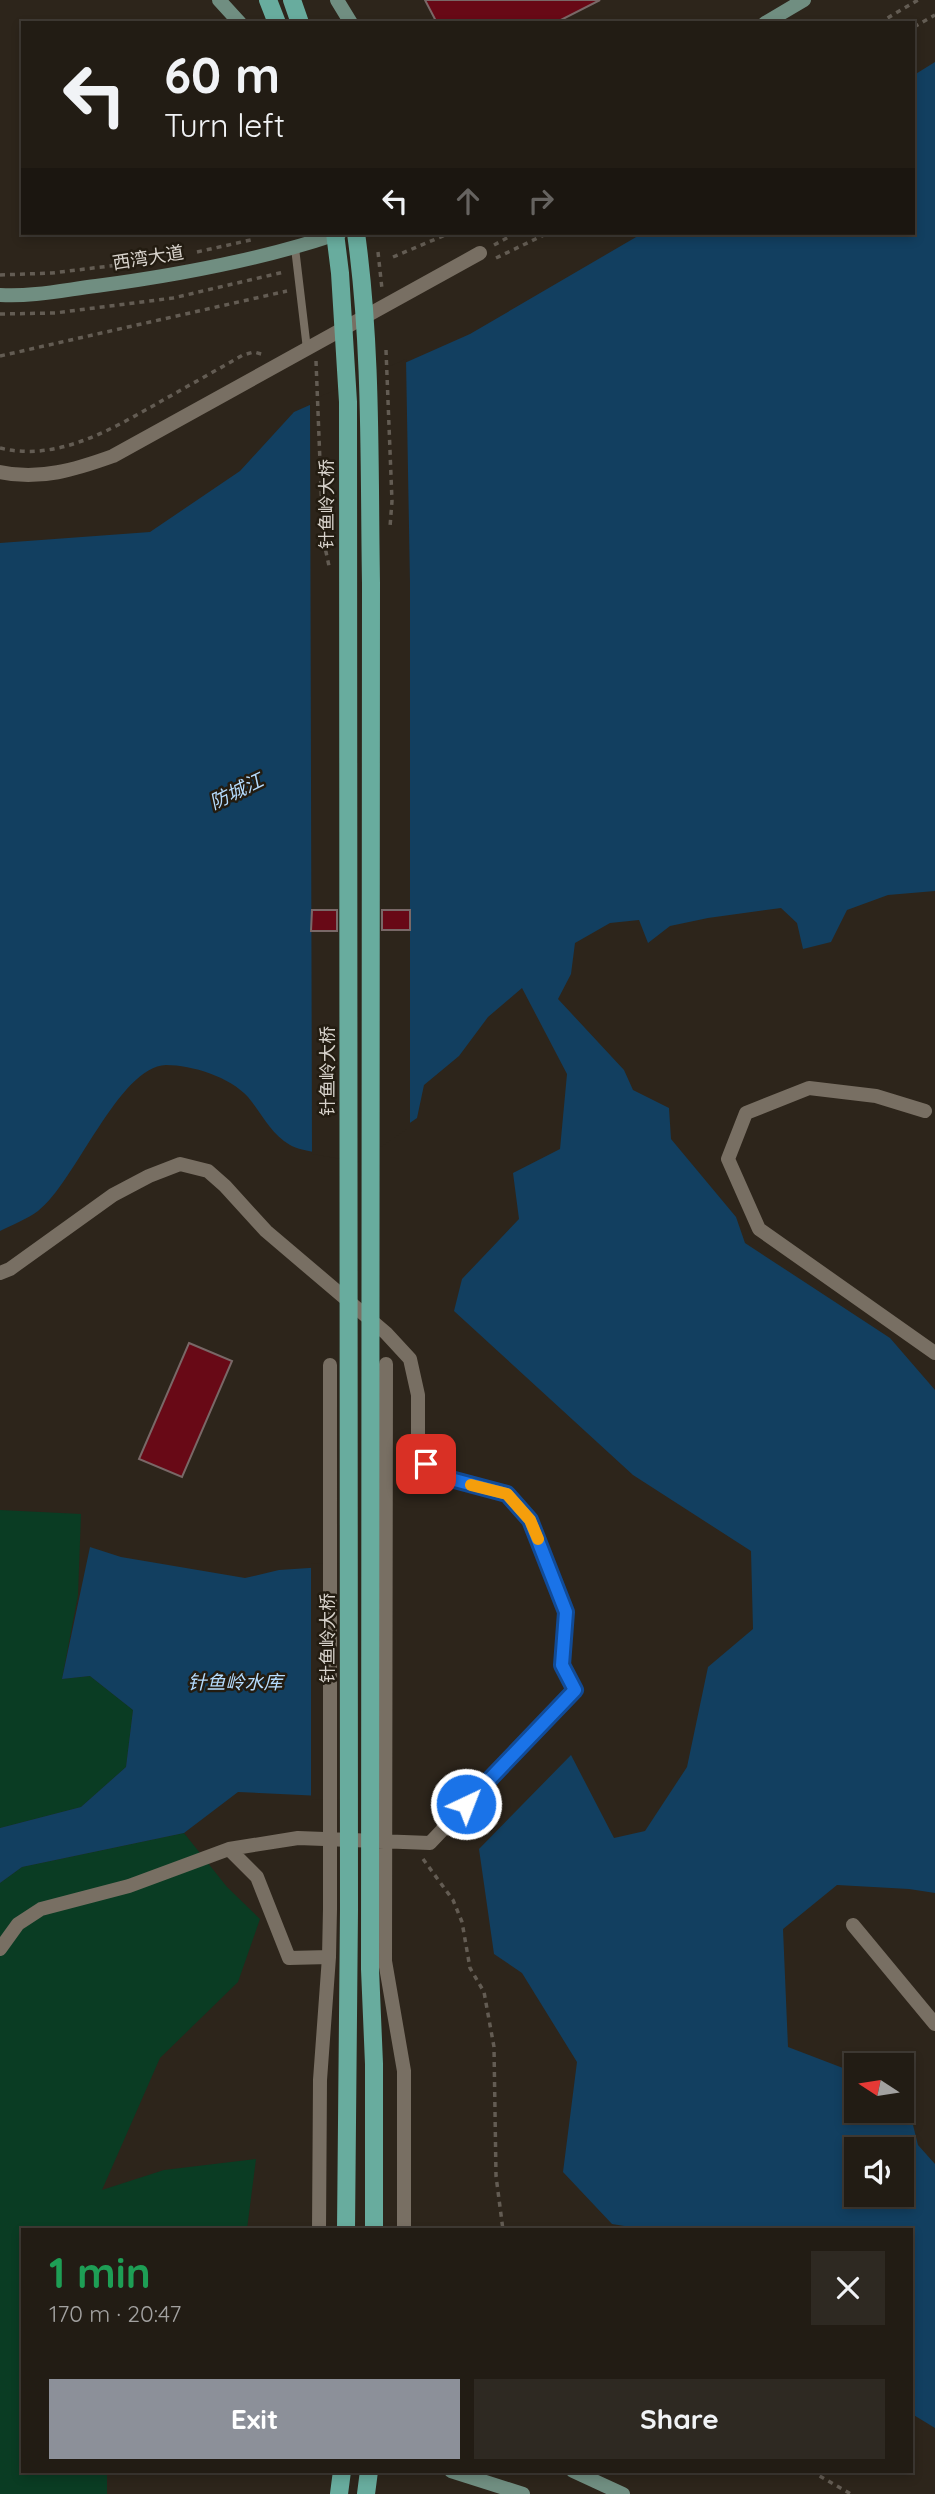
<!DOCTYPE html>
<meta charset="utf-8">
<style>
:root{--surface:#221c14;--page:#2e2922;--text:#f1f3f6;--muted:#a2a1a0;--line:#3f3a34;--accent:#8c9099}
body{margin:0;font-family:Quicksand,"Noto Sans SC",sans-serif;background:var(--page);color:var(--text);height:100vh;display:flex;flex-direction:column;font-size:26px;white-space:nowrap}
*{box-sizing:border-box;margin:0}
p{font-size:23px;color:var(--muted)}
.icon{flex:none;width:38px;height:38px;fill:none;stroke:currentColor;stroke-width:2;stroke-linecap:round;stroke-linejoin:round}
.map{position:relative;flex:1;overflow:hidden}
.side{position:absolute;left:21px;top:2228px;width:892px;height:245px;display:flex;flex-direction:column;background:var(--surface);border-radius:0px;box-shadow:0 4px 10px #0003,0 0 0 2px var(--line)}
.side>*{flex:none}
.hud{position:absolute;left:21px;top:21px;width:894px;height:214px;border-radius:0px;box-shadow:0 4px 10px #0003,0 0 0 2px var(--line);background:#221c14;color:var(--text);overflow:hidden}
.needle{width:46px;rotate:282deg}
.tools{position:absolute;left:844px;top:2053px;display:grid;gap:14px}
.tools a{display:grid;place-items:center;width:70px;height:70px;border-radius:0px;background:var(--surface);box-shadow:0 4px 10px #0003,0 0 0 2px var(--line);font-size:35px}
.pin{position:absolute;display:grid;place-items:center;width:60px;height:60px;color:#fff;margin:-30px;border-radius:14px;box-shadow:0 4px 10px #0006}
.me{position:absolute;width:77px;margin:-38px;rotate:43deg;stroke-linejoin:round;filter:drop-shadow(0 0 5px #0008)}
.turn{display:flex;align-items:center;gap:24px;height:147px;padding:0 28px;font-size:32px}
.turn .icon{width:91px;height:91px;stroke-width:2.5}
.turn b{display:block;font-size:49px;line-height:60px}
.lanes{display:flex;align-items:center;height:66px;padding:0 28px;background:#0003;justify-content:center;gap:35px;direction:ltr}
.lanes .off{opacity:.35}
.round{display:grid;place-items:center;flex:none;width:74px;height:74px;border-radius:0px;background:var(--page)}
.overview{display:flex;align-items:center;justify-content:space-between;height:119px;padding:0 28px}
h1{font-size:42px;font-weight:700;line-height:52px;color:#1e9e55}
.primary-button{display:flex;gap:14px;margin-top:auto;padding:14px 28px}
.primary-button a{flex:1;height:80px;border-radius:0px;background:var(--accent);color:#fff;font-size:28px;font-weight:700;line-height:80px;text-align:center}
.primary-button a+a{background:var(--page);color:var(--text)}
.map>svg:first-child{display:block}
</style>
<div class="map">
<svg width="935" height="2494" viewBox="0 0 935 2494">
<rect width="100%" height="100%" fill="#2d251b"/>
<path fill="#0a3c23" d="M 0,1510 L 81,1514 L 78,1595 L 62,1679 L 90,1676 L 133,1710 L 126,1767 L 81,1807 L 0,1828 Z
M 184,1833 L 227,1887 L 260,1919 L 238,1982 L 160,2058 L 102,2190 L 164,2170 L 256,2159 L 247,2229 L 23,2230 L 23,2471 L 107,2471 L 107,2494 L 0,2494 L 0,1883 L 22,1867 Z"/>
<path fill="#123f60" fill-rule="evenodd" d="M 935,62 L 935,891 L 888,895 L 847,910 L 831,942 L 803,949 L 797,923 L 781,908 L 708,918 L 670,926 L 648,943 L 639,920 L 610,923 L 575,943 L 571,974 L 558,999 L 624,1070 L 633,1090 L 669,1108 L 671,1139 L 736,1217 L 745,1243 L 890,1338 L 935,1390 L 935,1893 L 909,1889 L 837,1885 L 783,1929 L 788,2047 L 856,2073 L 856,2110 L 901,2110 L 901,2103 L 909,2109 L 918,2145 L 935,2164 L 935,2428 L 912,2414 L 912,2230 L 649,2230 L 612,2224 L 563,2172 L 577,2062 L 522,1973 L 494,1954 L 479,1849 L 571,1755 L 614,1838 L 645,1831 L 687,1767 L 708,1667 L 753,1629 L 751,1551 L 633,1475 L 454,1311 L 462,1279 L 519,1219 L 513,1173 L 560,1149 L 567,1074 L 522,988 L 488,1017 L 459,1056 L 424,1085 L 417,1118 L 358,1159 C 343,1156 301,1152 290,1145 C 270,1133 262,1114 248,1097 C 230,1077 192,1065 166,1065 C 119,1066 75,1183 38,1211 C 27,1219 12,1225 0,1231 L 0,543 L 150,532 L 240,471 L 294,412 L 470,334 L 643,233 L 914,233 L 914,75 ZM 856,2149 L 901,2149 L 901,2194 L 856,2194 Z
M 90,1547 L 121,1557 L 245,1578 L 279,1570 L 339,1566 L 342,1797 L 238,1792 L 184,1833 L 22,1867 L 0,1883 L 0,1828 L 81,1807 L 126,1767 L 133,1710 L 90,1676 L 62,1679 Z"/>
<path fill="#2d251b" d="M 406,359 L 410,583 L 410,1127 L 359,1162 L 312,1154 L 310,401 Z
M 340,1563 L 342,1564 L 343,1800 L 311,1799 L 311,1564 Z"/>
<path fill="#680916" stroke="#796867" stroke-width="2" d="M 425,0 L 600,0 L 555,23 L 437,23 Z
M 312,910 L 337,910 L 337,931 L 311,931 Z
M 382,910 L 410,910 L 410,930 L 382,930 Z
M 189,1343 L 232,1361 L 182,1477 L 139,1459 Z"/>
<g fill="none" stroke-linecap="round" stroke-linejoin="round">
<path stroke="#635c53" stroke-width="3.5" stroke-dasharray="5 5" stroke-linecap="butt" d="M 879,23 L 918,0
M 914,27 L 935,15
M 494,245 L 516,233
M 197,252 L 255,239
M 378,252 L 382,289
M 393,257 L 450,233
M 496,258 L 548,233
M 0,275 L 52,273 L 135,263
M 0,314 L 55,313 L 173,298 L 284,272
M 386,350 L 392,501 L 390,527
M 0,356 L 287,291
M 316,361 L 323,538 L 329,566
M 0,448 C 57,462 110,430 158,403 C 186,387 215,371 243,355 L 254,352 L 265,355
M 423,1859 L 453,1900 L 462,1922 L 470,1968 L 484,1992 L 494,2047 L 496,2176 L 503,2230
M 811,2471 L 851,2494"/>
<path stroke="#786f63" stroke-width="8" d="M 295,248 L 307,349"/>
<path stroke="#786f63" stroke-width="14" d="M 0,472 C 39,481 77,469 113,456 L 480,253
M 925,1111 L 876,1096 L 809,1088 L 746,1113 L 728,1159 L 759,1229 L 935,1353
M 0,1273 L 10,1269 L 113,1195 L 149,1176 L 180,1164 L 208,1171 L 225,1186 L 266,1231 L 386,1333 L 410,1359 L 418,1395 L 418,1436 L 426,1464 L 447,1478 L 507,1494 L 530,1520 L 567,1612 L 563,1665 L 575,1690 L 430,1843 L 298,1838 L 229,1849 L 129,1886 L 41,1909 L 18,1924 L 0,1949
M 386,1364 L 385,1961 L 404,2071 L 404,2230
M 229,1849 L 257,1877 L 289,1958 L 329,1957
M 853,1925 L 935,2024
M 319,2230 L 320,2080 L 329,1957 L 330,1909 L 330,1365"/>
<path stroke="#708e81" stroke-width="14" d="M 219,0 L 240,23
M 337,0 L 351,23
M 765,23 L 804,0
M 0,295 C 32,297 64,290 96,286 C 179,275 261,260 340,233
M 451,2471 L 523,2494
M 573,2471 L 623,2494"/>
<path stroke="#68ac9e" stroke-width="18" d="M 268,0 L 277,23
M 292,0 L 300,23
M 335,233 L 340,273 L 348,402 L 349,1909 L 346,2230
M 356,233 C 372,348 369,466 371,583 L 370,1969 L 374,2064 L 374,2230
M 339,2494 L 342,2471
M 366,2494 L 369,2471"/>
</g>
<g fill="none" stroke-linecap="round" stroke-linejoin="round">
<g stroke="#114b97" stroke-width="18">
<path id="route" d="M 426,1464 L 447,1478 L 507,1494 L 530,1520 L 566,1612 L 562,1665 L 575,1690 L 466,1804"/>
</g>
<use href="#route" stroke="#1a73e8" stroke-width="12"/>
<path stroke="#f59e0b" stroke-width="12" d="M 471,1485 L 507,1494 L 530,1520 L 538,1539"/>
</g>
<g text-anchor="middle" stroke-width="5" stroke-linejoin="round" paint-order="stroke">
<g font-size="18" fill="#d8d3cc" stroke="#231c11">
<text transform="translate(148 258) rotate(-9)" y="6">西湾大道</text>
<text transform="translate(327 504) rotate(-90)" y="6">针鱼岭大桥</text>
<text transform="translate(328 1071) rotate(-90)" y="6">针鱼岭大桥</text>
<text transform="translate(328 1638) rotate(-90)" y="6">针鱼岭大桥</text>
</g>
<g font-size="19" font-style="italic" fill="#b5dcfe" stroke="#231c11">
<text transform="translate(236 791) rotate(-26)" y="7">防城江</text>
<text x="235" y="1689">针鱼岭水库</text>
</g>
</g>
</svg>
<div class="tools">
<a><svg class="needle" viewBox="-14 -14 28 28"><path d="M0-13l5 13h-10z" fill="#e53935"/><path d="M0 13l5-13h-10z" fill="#a2a1a0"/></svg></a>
<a><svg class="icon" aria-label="sound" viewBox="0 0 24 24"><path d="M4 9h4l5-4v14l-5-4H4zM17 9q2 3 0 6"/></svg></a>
</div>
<div class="pin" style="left:426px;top:1464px;background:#d93025"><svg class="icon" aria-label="arrive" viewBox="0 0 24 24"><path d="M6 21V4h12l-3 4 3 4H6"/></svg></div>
<svg class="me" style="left:466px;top:1804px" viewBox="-20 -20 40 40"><circle r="17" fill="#1a73e8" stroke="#fff" stroke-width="3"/><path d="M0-11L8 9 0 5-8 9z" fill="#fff"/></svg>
<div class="hud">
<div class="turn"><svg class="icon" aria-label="left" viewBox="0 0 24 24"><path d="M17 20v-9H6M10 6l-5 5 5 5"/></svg><div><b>60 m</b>Turn left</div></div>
<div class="lanes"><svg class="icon" aria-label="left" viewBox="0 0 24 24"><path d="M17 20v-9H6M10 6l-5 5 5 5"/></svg><svg class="icon off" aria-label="ahead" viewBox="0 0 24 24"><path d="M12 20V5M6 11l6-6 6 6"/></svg><svg class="icon off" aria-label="right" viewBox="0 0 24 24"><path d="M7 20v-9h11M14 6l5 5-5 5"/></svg></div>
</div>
<section class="side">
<div class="overview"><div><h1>1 min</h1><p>170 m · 20:47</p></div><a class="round"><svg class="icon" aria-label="close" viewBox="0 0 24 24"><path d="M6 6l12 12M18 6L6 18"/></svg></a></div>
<div class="primary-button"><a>Exit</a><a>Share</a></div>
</section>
</div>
